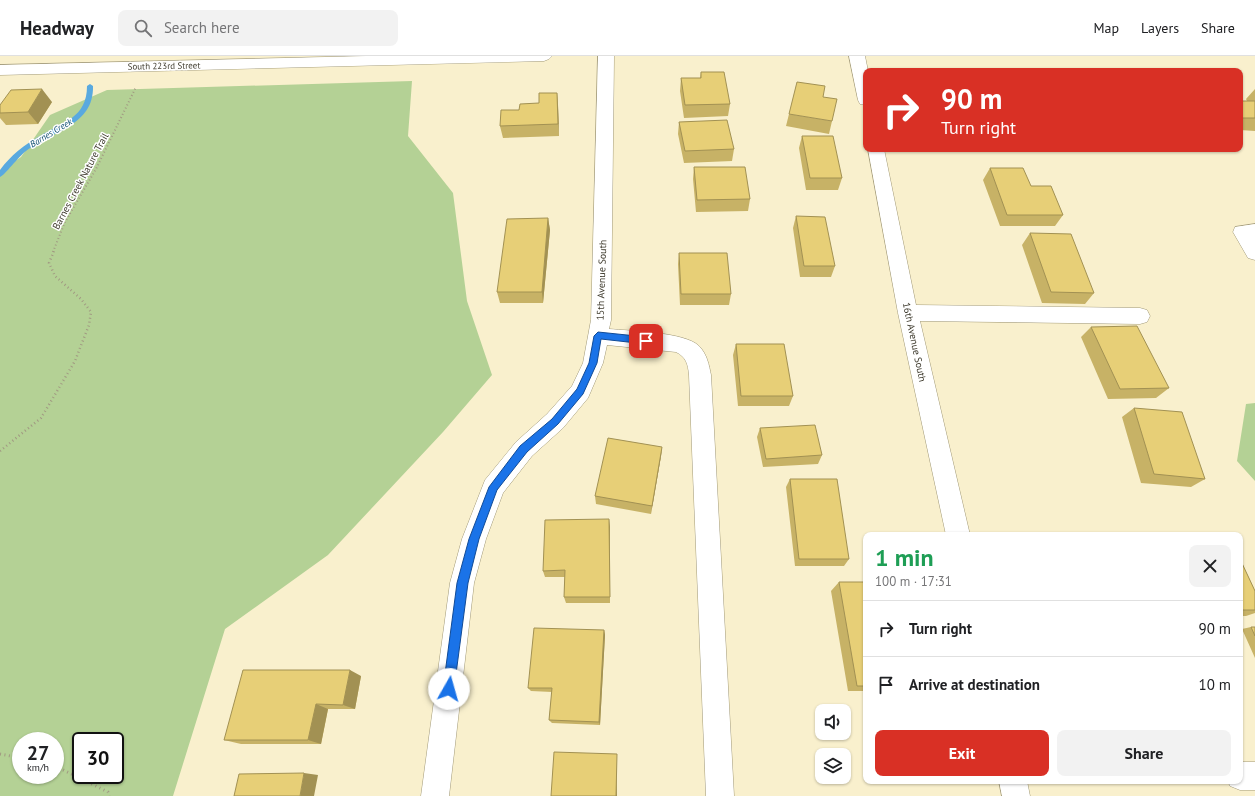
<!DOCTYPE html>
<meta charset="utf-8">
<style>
:root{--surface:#fff;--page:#f2f2f2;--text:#202124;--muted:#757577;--line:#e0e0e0;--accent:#d93025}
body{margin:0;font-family:"PT Sans",sans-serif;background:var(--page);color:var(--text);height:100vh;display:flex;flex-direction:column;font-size:15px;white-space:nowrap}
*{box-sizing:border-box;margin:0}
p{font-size:13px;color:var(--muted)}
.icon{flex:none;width:22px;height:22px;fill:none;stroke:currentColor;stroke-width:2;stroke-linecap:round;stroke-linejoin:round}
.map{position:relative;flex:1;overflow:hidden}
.sheet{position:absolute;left:863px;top:476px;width:380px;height:252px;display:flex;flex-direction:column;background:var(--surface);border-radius:8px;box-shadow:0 1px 3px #0004}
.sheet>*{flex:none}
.top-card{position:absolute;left:863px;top:12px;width:380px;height:84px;border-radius:8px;box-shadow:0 1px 3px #0004;background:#d93025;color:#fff;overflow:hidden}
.controls{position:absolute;left:815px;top:648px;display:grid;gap:8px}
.controls a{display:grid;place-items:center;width:36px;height:36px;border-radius:8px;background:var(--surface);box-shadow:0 1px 3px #0004;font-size:20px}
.speed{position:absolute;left:12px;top:676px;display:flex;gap:8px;font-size:20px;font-weight:700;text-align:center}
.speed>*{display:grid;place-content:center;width:52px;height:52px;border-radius:50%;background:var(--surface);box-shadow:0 1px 3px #0004;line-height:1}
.speed small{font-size:10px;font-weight:400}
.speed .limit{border:2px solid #111;border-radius:6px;background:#fff;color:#111}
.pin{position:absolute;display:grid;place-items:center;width:34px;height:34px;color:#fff;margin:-17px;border-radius:8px;box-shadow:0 2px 6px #0006}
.me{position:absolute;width:44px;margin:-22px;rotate:7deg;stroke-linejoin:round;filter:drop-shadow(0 0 3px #0008)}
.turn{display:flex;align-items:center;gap:14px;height:84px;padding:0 12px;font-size:18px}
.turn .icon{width:52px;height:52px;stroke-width:2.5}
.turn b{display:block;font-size:28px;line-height:34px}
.round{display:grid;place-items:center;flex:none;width:42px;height:42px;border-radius:8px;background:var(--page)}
.overview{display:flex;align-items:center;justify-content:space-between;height:68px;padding:0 12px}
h1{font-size:24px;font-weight:700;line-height:30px;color:#1e9e55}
.action{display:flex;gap:8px;margin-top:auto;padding:8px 12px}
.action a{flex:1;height:46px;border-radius:8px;background:var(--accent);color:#fff;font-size:16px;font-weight:700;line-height:46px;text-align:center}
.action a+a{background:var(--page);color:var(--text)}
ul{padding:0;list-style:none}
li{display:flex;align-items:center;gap:12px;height:56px;padding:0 12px;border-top:1px solid var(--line)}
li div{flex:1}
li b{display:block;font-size:15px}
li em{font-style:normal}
header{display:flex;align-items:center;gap:24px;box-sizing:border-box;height:56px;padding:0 20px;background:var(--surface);border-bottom:1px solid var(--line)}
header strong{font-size:19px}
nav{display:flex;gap:22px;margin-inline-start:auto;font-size:14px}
.search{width:280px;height:36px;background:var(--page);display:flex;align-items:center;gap:10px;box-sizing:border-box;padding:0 14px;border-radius:8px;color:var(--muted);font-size:15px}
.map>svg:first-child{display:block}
</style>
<header>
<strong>Headway</strong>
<div class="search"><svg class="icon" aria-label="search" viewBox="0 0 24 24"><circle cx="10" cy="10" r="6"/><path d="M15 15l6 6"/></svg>Search here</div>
<nav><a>Map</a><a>Layers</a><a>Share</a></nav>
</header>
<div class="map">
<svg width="1255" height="740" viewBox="0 0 1255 740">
<rect width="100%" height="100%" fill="#f9f0cd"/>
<path fill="#b4d195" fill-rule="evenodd" d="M 412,25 L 408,80 L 453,137 L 467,245 L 492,319 L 443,376 L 328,499 L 225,573 L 173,740 L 0,740 L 0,115 L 21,101 L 50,59 L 107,34 ZM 21,685 L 55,685 L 55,719 L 21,719 ZM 81,685 L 115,685 L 115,719 L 81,719 Z
M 1255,347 L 1255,425 L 1237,405 L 1246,348 Z"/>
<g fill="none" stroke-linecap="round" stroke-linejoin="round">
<path fill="#59a9df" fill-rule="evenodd" d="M 90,28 L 93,30 C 94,70 52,75 26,95 C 19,100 4,120 0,121 L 0,114 C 11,99 24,89 40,80 C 63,66 87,62 87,30 Z"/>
<g stroke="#a19978" stroke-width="1">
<path id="minor" d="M 366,0 L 552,0 L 549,3 L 544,5 L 0,19 L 0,9 Z
M 598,0 L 614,0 L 611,264 L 609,273 C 630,275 685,276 699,290 C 707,298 709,309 711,319 L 734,740 L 706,740 L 689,319 C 688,308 686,301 676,296 L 607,289 L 603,307 L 588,342 L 563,372 L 532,400 L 503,437 L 486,483 L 474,527 L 449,740 L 421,740 L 450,527 L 462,483 L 485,424 L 516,386 L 547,358 L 572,330 L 583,307 L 591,264 Z
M 849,0 L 865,0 L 868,15 L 866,15 L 866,49 L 860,48 L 858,44 Z
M 868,93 L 884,93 L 916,249 L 1140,252 L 1147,254 L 1150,260 L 1147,266 L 1140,268 L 920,265 L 970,479 L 946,479 L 898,257 Z
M 1255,168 L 1255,204 L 1248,202 L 1233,176 L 1235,171 Z
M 1240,706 L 1255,706 L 1255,734 L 1240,734 L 1230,730 L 1228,725 L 1240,725 Z
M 999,725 L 1027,725 L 1030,740 L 1002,740 Z"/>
</g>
<path stroke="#a19a82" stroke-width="2" stroke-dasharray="1 2.5" stroke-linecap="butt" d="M 53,196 L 65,166 L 96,113 L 136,31"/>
<path stroke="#a19a82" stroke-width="2.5" stroke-dasharray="1 3" stroke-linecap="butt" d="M 0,395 L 41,362 L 75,305 L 89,269 L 91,256 L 81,243 L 55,220 L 49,207 L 54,195"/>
<path stroke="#a19a82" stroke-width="3" stroke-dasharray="1 3.5" stroke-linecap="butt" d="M 0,698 L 21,702
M 55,710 L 108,736 L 109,740"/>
<use href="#minor" fill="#fff" fill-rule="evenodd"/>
</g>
<path fill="#c7b266" d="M 701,16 L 730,48 L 728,60 L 684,62 L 680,35 L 681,22 L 700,22 Z
M 1255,33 L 1255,75 L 1240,74 L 1240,45 L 1247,45 L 1246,43 Z
M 557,37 L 558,49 L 559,80 L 503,82 L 500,70 L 519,54 L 539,47 Z
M 52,46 L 38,68 L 6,69 L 0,62 L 0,49 Z
M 789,58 L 832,65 L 829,78 L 786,70 Z
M 679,66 L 734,93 L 732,105 L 684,107 L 678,78 Z
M 802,80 L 842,122 L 838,134 L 806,134 L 799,92 Z
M 694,111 L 750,143 L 748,155 L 696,156 L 693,123 Z
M 990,112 L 1031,130 L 1063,159 L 1055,170 L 1000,170 L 983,124 Z
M 796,160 L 835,210 L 831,221 L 800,221 L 793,172 Z
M 548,162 L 550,174 L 543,247 L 500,247 L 497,236 Z
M 1030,177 L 1094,237 L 1085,248 L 1042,247 L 1022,189 Z
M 679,197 L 731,238 L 729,249 L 680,249 L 678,208 Z
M 1091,271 L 1169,332 L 1156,342 L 1108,343 L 1081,281 Z
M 736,288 L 793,340 L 789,350 L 738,350 L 733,299 Z
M 1134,352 L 1205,423 L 1191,431 L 1141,427 L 1122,361 Z
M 760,372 L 822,399 L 818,408 L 763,411 L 757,381 Z
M 662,391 L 661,400 L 651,458 L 596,448 L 595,440 Z
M 790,423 L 849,503 L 844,510 L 795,510 L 786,431 Z
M 610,470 L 610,547 L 566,547 L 564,541 L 565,521 L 545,521 L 543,515 Z
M 1240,503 L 1255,535 L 1255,557 L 1246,560 L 1240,560 Z
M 839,526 L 866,526 L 866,635 L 848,635 L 831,535 Z
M 1251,571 L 1255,571 L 1255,602 L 1242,573 Z
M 604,574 L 605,579 L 600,669 L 552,667 L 549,664 L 552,636 L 531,635 L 528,632 Z
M 361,620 L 355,653 L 328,653 L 321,688 L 241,688 L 224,684 Z"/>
<path fill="#a29153" d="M 42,33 L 52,46 L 38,68 L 28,56 Z
M 557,37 L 558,49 L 559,80 L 558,68 Z
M 548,162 L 550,174 L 543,247 L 542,236 Z
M 662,391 L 661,400 L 651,458 L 652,450 Z
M 609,463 L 610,470 L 610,547 L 610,541 Z
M 604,574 L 605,579 L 600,669 L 599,666 Z
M 350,614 L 361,620 L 355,653 L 343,649 Z
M 316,648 L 328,653 L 321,688 L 308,684 Z
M 617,698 L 617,740 L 616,740 Z
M 304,717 L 318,719 L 314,740 L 300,740 Z"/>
<path fill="#e7cf77" stroke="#a29153" d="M 701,16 L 724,16 L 730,48 L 685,49 L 681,22 L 701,22 Z
M 797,26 L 825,30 L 823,41 L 837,43 L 832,65 L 789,58 Z
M 42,33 L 28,56 L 0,57 L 0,49 L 11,34 Z
M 539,37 L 557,37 L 558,68 L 500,70 L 501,54 L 519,54 L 520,48 L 539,47 Z
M 1240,45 L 1255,45 L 1255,62 L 1240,62 Z
M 727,64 L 734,93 L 685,95 L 679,66 Z
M 802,80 L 833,80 L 842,122 L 810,122 Z
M 694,111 L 745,111 L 750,143 L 697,144 Z
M 990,112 L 1023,112 L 1031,130 L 1051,130 L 1063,159 L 1007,159 Z
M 796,160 L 825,161 L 835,210 L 804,210 Z
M 548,162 L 542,236 L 497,236 L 507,163 Z
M 1030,177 L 1071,178 L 1094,237 L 1051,236 Z
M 679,197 L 727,197 L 731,238 L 681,238 Z
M 1137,270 L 1169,332 L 1120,333 L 1091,271 Z
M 736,288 L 784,288 L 793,340 L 741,340 Z
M 1134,352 L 1182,356 L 1205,423 L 1154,418 Z
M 815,369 L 822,399 L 766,403 L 760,372 Z
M 608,382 L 662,391 L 652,450 L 595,440 Z
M 790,423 L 837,423 L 849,503 L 799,503 Z
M 609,463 L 610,541 L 564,541 L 565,514 L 543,515 L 545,464 Z
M 1166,478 L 1228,478 L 1229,479 L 1167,479 Z
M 1240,503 L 1255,535 L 1255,554 L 1240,554 Z
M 839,526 L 866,526 L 866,630 L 857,630 Z
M 1251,571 L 1255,571 L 1255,580 Z
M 534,572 L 604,574 L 599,666 L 549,664 L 552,632 L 528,632 Z
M 243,614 L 350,614 L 343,649 L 316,648 L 308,684 L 224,684 Z
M 554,696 L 617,698 L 616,740 L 551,740 Z
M 304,717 L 300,740 L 234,740 L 239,718 Z"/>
<path fill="#1a73e8" stroke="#114b97" d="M 598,276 L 646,281 L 650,285 L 646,288 L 601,283 L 597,307 L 583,338 L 558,368 L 527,396 L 497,434 L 479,483 L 468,527 L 454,633 L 453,637 L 449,639 L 445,637 L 443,633 L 457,527 L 469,483 L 489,431 L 520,390 L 552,363 L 577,333 L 589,307 L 594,280 Z"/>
<g text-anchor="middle" stroke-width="3" stroke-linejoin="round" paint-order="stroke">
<g font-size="9" fill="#3f3b2e" stroke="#fff">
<text transform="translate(164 10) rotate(-1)" y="3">South 223rd Street</text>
</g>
<g font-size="9" font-style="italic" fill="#024569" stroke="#fff">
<text transform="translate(51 77) rotate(-31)" y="3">Barnes Creek</text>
</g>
<g font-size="10" fill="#3f3b2e" stroke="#fff">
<text transform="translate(80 125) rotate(-62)" y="4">Barnes Creek Nature Trail</text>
<text transform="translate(601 224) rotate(-88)" y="4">15th Avenue South</text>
<text transform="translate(915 286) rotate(78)" y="4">16th Avenue South</text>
</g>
</g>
</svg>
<div class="controls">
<a><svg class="icon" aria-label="sound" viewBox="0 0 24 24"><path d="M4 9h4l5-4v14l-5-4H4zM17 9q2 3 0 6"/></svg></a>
<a><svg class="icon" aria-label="layers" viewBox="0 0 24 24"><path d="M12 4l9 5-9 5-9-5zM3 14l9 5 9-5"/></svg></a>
</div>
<div class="speed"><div>27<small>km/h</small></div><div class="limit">30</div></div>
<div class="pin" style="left:646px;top:285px;background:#d93025"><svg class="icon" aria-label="arrive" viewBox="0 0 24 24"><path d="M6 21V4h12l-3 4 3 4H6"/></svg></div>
<svg class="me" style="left:449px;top:633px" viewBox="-20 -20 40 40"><circle r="19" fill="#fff"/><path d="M0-13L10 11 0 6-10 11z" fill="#1a73e8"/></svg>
<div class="top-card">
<div class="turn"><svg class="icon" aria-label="right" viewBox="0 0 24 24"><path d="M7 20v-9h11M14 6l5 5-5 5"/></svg><div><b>90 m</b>Turn right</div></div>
</div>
<section class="sheet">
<div class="overview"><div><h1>1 min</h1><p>100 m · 17:31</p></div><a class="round"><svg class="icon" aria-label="close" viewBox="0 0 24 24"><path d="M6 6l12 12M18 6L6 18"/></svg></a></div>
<ul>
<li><svg class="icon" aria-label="right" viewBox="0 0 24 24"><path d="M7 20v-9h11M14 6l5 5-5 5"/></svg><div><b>Turn right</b></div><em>90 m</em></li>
<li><svg class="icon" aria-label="arrive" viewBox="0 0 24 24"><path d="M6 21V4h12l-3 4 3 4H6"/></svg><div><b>Arrive at destination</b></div><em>10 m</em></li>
</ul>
<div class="action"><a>Exit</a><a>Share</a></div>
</section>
</div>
